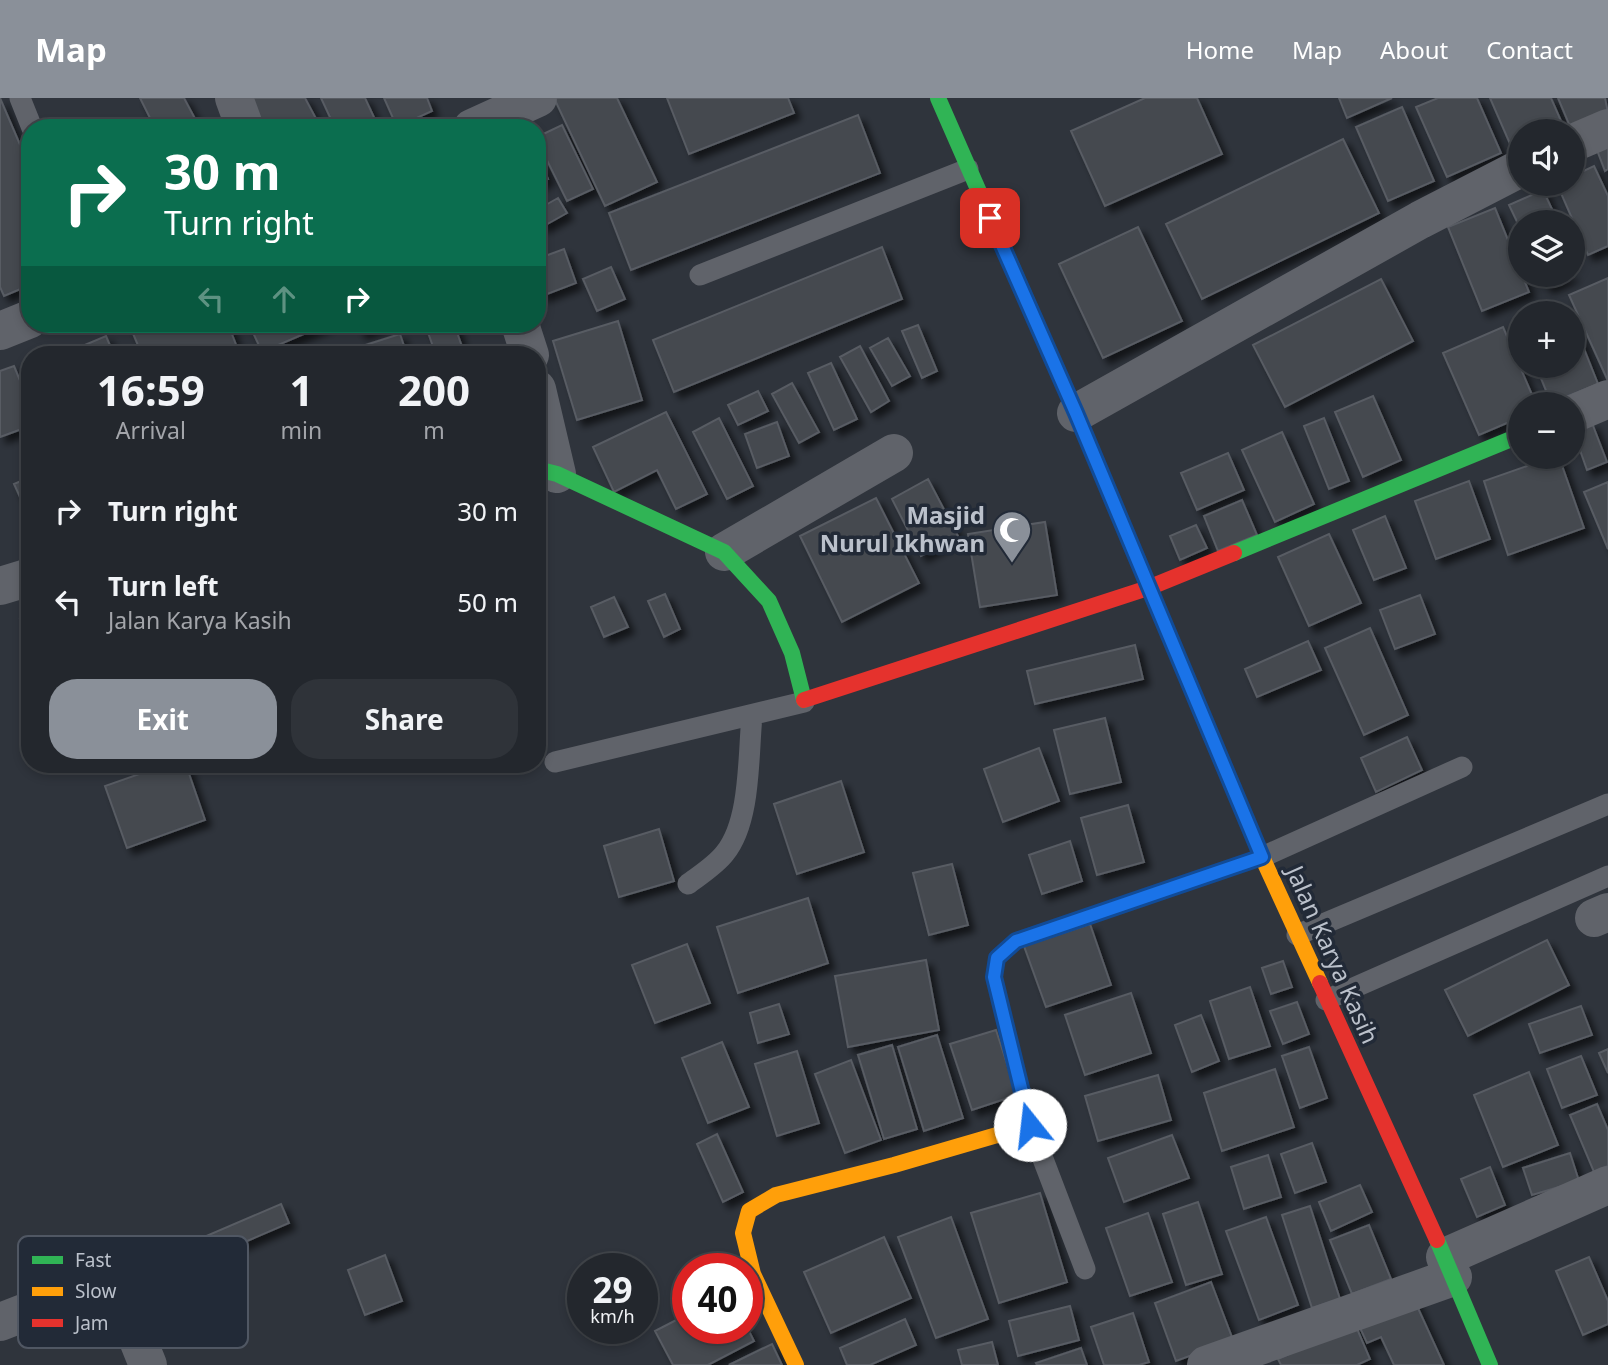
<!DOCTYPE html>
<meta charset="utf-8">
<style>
:root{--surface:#23272d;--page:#2f3339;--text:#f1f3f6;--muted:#a3a5aa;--line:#404449;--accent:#8a9099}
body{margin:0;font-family:"Noto Sans",sans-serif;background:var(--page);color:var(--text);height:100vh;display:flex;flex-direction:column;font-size:26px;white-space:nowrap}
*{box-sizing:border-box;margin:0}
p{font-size:23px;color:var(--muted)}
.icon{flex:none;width:38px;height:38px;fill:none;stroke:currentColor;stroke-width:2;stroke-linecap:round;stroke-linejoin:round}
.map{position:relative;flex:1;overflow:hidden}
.drawer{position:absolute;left:21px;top:248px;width:525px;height:427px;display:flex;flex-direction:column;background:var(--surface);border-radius:28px;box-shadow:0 4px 10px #0003,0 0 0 2px var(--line)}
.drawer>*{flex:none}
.top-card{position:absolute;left:21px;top:21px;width:525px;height:214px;border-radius:28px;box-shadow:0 4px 10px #0003,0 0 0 2px var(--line);background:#0b6e4f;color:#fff;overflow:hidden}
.tools{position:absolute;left:1508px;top:21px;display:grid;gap:14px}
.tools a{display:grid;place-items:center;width:77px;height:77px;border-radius:50%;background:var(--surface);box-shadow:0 4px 10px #0003,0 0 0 2px var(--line);font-size:35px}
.speed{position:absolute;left:567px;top:1155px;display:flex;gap:14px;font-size:35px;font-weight:700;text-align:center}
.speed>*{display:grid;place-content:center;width:91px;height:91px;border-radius:50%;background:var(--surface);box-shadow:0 4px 10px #0003,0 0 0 2px var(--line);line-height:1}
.speed small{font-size:18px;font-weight:400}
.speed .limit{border:10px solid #d22;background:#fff;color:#111}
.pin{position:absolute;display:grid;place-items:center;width:60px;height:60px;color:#fff;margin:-30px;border-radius:14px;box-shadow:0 4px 10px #0006}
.me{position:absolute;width:77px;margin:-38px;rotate:344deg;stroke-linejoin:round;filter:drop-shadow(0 0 5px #0008)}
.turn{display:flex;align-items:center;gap:24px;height:147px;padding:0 28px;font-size:32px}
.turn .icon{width:91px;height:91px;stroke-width:2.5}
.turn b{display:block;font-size:49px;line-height:60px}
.lanes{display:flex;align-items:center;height:66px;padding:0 28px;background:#0003;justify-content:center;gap:35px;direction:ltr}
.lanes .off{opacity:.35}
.eta{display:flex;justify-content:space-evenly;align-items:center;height:119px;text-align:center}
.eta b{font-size:42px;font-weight:700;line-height:49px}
.button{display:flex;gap:14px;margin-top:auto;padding:14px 28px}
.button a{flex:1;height:80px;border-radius:28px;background:var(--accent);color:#fff;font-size:28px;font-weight:700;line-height:80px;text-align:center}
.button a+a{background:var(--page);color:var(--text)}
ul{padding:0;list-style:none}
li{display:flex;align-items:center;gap:21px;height:91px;padding:0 28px}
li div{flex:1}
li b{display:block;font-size:26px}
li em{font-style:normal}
header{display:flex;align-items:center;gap:42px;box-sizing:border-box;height:98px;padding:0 35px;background:var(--accent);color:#fff}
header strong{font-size:33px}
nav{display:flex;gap:38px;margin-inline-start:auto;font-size:24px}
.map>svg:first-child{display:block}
</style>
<header>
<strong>Map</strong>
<nav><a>Home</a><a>Map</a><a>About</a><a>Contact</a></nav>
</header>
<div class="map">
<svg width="1608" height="1267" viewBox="0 0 1608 1267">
<defs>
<filter id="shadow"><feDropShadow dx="6" dy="6" stdDeviation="3.5" flood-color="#0009"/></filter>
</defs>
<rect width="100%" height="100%" fill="#2f343c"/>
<path fill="#444850" stroke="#585c63" stroke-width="2" filter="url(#shadow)" d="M 0,0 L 30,70 L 30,187 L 4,198 L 0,189 Z
M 140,0 L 184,0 L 200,30 L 155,30 Z
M 249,0 L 305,0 L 321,30 L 261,30 Z
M 321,0 L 365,0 L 379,30 L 335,30 Z
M 384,0 L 427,0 L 432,13 L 397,29 Z
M 554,0 L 617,0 L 657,84 L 605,108 Z
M 667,0 L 788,0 L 794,15 L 689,56 Z
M 1145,0 L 1197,0 L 1222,56 L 1105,108 L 1071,33 Z
M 1339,0 L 1392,0 L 1347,20 Z
M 1438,0 L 1477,0 L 1501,55 L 1447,79 L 1416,9 Z
M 1490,0 L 1551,0 L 1565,32 L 1521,33 L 1521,52 L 1514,55 Z
M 1558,0 L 1605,0 L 1608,15 L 1571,31 Z
M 1402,9 L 1434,83 L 1388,103 L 1356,29 Z
M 858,17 L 880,75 L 631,172 L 609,115 Z
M 562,27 L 593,91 L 567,103 L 537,42 L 537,39 Z
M 1343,41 L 1379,115 L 1202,201 L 1166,126 Z
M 1608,48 L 1608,71 L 1605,73 L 1597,52 Z
M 537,55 L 548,81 L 537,86 Z
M 1594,68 L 1608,98 L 1608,148 L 1588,157 L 1557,86 L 1573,86 L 1573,78 Z
M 1543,92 L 1558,124 L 1521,124 L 1521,132 L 1509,107 Z
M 558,100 L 567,115 L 542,129 L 537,120 L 537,112 Z
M 1495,110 L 1529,194 L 1482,213 L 1448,129 Z
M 1138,129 L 1182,223 L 1103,260 L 1059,166 Z
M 882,149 L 902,201 L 674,294 L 653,242 Z
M 564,151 L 576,185 L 542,198 L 537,185 L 537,161 Z
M 611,169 L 625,201 L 597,213 L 583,181 Z
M 1541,177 L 1573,177 L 1547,189 Z
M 1608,180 L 1608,283 L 1569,197 Z
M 1381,181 L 1413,243 L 1285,309 L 1253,247 Z
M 618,223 L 642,302 L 577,322 L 553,243 Z
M 1573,223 L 1598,286 L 1551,305 L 1536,268 L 1573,268 Z
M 129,226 L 228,226 L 240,257 L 142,257 Z
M 249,226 L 327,226 L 262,254 Z
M 357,226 L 385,226 L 361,235 Z
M 425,226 L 454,226 L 465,257 L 436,257 Z
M 918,227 L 937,273 L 922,280 L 902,233 Z
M 1503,229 L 1536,306 L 1521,306 L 1521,319 L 1479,337 L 1443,255 Z
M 400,236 L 407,257 L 334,257 Z
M 106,238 L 114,257 L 61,257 Z
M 888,240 L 910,278 L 892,288 L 870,250 Z
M 860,248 L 889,303 L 871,314 L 840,259 Z
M 831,265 L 857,321 L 834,332 L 808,275 Z
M 14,268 L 30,307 L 30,328 L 0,339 L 0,273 Z
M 792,285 L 819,334 L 799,345 L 772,296 Z
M 758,293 L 768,313 L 738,327 L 728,307 Z
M 1373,298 L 1401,362 L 1363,379 L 1335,314 Z
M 666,314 L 707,396 L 676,411 L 657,372 L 614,394 L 593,349 Z
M 719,320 L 753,388 L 727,401 L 693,334 Z
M 1324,320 L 1349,383 L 1329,391 L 1304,328 Z
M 777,324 L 789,358 L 757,370 L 745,336 Z
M 1592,325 L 1607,364 L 1587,372 L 1573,332 Z
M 1282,334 L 1314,406 L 1275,424 L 1242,352 Z
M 1228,355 L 1244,392 L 1197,412 L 1181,375 Z
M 1553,359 L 1559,359 L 1584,430 L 1508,457 L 1484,383 Z
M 30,379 L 30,421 L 14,386 Z
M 928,381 L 958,438 L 921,458 L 892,401 Z
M 1469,383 L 1490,441 L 1436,461 L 1415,403 Z
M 1608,384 L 1608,451 L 1584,394 Z
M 876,400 L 919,485 L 842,524 L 800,438 Z
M 1242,402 L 1257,437 L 1218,453 L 1204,418 Z
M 1385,418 L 1406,470 L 1374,482 L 1353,432 Z
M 1045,424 L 1057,497 L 980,509 L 968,436 Z
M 1196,427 L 1207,450 L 1180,462 L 1170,438 Z
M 1329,436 L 1361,505 L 1309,528 L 1278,459 Z
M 665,496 L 680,531 L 664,539 L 648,503 Z
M 1420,497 L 1435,536 L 1395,551 L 1380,512 Z
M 614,499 L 628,529 L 604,539 L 591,509 Z
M 30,517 L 30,552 L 20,521 Z
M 1370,530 L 1408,617 L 1364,637 L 1325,550 Z
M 1308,543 L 1321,572 L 1257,599 L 1245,571 Z
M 1135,547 L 1143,581 L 1035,606 L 1027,573 Z
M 1105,620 L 1121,684 L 1070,696 L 1054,632 Z
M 1407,639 L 1422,672 L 1376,694 L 1361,660 Z
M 1039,650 L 1059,703 L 1003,724 L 984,671 Z
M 165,667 L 186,667 L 205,722 L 127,750 L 105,688 Z
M 841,683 L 864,754 L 797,776 L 774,706 Z
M 1128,707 L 1144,764 L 1097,777 L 1081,720 Z
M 659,731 L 674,783 L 619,799 L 604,748 Z
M 1070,743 L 1082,783 L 1042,796 L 1029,757 Z
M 952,766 L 968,827 L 929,837 L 913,775 Z
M 808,800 L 828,865 L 738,895 L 717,829 Z
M 1090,826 L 1111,887 L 1046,909 L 1024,848 Z
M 1547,842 L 1569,887 L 1468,938 L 1445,892 Z
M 687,846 L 710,905 L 655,925 L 632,867 Z
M 926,862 L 939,932 L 848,949 L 835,878 Z
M 1283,863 L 1292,889 L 1271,896 L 1262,870 Z
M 1250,889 L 1270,948 L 1229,961 L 1210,903 Z
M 1131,895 L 1151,955 L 1085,977 L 1065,917 Z
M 1297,904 L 1309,936 L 1283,946 L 1270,913 Z
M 779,906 L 789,936 L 758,945 L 750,915 Z
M 1581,908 L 1592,937 L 1540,955 L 1529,926 Z
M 1201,917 L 1219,963 L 1192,974 L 1175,927 Z
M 996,932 L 1017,997 L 972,1012 L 950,946 Z
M 937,937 L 963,1020 L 924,1033 L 898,949 Z
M 722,944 L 749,1009 L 708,1025 L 682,960 Z
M 892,947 L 917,1031 L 884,1041 L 858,957 Z
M 1309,949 L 1327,1000 L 1300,1010 L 1282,958 Z
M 1608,951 L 1608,975 L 1599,955 Z
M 797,953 L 819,1025 L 777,1038 L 755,966 Z
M 1581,958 L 1597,997 L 1562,1010 L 1547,971 Z
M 851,962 L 881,1042 L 845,1055 L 815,976 Z
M 1275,971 L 1294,1029 L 1222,1053 L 1204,995 Z
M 1529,974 L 1558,1047 L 1503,1069 L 1474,997 Z
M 1158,977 L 1171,1022 L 1098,1043 L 1085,998 Z
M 1597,1006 L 1608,1032 L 1608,1068 L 1594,1074 L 1570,1017 Z
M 717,1036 L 743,1094 L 723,1104 L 697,1046 Z
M 1172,1037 L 1189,1080 L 1124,1104 L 1108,1060 Z
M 1312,1045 L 1326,1084 L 1295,1095 L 1281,1056 Z
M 1570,1055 L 1579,1083 L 1532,1097 L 1523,1070 Z
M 1268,1057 L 1281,1099 L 1244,1111 L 1231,1069 Z
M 1490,1069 L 1505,1107 L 1477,1119 L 1461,1081 Z
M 1360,1087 L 1372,1114 L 1331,1133 L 1319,1104 Z
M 1040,1095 L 1067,1184 L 999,1205 L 971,1115 Z
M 1198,1104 L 1222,1176 L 1186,1187 L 1163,1116 Z
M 281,1106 L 289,1125 L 170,1176 L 162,1157 Z
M 1310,1108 L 1340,1201 L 1312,1210 L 1282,1117 Z
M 1148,1115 L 1172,1184 L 1130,1198 L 1106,1130 Z
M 951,1119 L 988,1221 L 936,1240 L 898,1139 Z
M 1266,1119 L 1298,1207 L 1259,1222 L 1226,1133 Z
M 1369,1127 L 1391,1181 L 1352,1196 L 1330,1142 Z
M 884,1139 L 911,1200 L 831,1235 L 804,1174 Z
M 385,1157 L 402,1203 L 365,1217 L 348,1172 Z
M 1589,1159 L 1608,1203 L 1608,1226 L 1583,1237 L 1556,1173 Z
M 1211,1184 L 1233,1242 L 1176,1263 L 1155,1205 Z
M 1412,1197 L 1444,1267 L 1394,1267 L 1381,1239 L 1367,1245 L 1356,1221 Z
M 1070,1208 L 1079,1242 L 1018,1258 L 1009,1223 Z
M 1133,1215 L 1149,1264 L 1139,1267 L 1104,1267 L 1091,1229 Z
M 688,1216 L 688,1230 L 747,1229 L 754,1243 L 708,1267 L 673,1267 L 655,1233 Z
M 905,1221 L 916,1247 L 870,1267 L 847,1267 L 840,1250 Z
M 1355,1226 L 1370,1261 L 1357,1267 L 1281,1267 L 1278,1261 Z
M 992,1244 L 998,1267 L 962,1267 L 958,1252 Z
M 772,1246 L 782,1267 L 729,1267 Z
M 1081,1250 L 1087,1267 L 1037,1267 L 1036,1265 Z"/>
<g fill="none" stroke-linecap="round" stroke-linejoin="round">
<path stroke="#60636a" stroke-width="21" d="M 20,0 L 32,30
M 700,177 L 968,71
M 555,664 L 804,604
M 1262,759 L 1462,669
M 688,786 C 700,777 716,767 725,755 C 751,723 748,658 752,618
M 1297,837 L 1608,706
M 1326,902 L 1608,778
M 1030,1027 L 1085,1171"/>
<path stroke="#60636a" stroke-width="38" d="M 234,0 L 245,30
M 472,30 L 538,0
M 1573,45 L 1608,30
M 520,226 L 530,257
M 0,233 L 30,221
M 537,291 L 557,376
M 1076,315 L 1420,122 L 1521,70
M 1573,316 L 1608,301
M 724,454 L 894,355
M 0,488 L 30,479
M 1594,820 L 1608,814
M 1445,1159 L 1608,1087
M 0,1224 L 88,1190 L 104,1187 L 121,1200 L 148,1267
M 1206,1267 L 1453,1179"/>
<path stroke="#30b455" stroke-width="16" d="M 938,0 L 1076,315 L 1211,638
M 537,371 L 557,376 L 724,454 L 769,503 L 792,555 L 804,602
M 1234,455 L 1521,337
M 997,1037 L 1030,1027 L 994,879 L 997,860 L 1016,843 L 1262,759
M 1437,1142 L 1490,1267"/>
<path stroke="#ff9f0a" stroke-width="16" d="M 1211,638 L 1262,759 L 1320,885
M 796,1267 L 753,1176 L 743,1135 L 749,1113 L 776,1097 L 894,1067 L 997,1037"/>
<path stroke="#e5322d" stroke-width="16" d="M 804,602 L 1148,490 L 1234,455
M 1320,885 L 1437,1142"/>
</g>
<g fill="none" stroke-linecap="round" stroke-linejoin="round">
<g stroke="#114b97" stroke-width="18">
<path id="route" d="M 990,120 L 1076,315 L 1262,759 L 1016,843 L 997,860 L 994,879 L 1030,1027"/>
</g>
<use href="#route" stroke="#1a73e8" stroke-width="12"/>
</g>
<defs>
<g id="mosque-pin" transform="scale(2.0125)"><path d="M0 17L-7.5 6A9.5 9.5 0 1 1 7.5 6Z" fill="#8a9099" stroke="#222a37"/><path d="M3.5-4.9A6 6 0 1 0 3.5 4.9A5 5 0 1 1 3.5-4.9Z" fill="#fff"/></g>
</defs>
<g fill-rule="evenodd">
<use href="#mosque-pin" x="1012" y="432"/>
</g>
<g text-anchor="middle" stroke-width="7" stroke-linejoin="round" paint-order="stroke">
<g font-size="24" font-weight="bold" fill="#bbc1cb" stroke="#222a37" text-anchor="end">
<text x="985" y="426">Masjid<tspan x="985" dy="28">Nurul Ikhwan</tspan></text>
</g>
<g font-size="24" fill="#bbc1cb" stroke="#222a37">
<text transform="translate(1332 857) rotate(66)" y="8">Jalan Karya Kasih</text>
</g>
</g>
<rect x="18" y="1138" width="230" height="112" rx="10" fill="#222a37" stroke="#505763" stroke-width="2"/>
<rect x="32" y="1158" width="31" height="8" fill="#30b455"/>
<rect x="32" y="1189" width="31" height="9" fill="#ff9f0a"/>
<rect x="32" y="1221" width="31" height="8" fill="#e5322d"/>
<g font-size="19" fill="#bbc1cb">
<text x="75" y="1169">Fast</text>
<text x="75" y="1200">Slow</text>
<text x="75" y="1232">Jam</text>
</g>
</svg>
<div class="tools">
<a><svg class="icon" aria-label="sound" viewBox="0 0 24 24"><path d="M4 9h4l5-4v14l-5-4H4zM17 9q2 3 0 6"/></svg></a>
<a><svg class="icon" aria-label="layers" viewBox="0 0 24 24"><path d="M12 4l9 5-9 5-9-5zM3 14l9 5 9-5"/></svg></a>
<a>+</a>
<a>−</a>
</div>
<div class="speed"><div>29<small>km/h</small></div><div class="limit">40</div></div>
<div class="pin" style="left:990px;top:120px;background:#d93025"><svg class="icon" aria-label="arrive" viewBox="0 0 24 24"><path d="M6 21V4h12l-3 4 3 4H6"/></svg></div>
<svg class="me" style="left:1030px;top:1027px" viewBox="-20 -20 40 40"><circle r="19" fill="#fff"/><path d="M0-13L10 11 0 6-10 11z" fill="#1a73e8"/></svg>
<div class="top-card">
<div class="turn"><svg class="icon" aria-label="right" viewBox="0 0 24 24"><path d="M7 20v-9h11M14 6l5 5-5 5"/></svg><div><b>30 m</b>Turn right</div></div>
<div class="lanes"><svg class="icon off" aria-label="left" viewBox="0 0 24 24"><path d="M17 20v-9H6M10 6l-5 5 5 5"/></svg><svg class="icon off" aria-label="ahead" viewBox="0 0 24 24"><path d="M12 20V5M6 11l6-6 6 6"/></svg><svg class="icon" aria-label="right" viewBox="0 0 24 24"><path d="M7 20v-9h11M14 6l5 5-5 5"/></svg></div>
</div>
<section class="drawer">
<div class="eta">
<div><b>16:59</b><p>Arrival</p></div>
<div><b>1</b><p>min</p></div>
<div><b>200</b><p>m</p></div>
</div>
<ul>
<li><svg class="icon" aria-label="right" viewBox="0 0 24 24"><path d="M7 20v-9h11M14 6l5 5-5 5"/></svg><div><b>Turn right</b></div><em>30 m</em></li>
<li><svg class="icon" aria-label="left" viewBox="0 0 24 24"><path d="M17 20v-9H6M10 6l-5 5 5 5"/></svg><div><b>Turn left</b><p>Jalan Karya Kasih</p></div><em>50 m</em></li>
</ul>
<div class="button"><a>Exit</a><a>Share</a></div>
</section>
</div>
